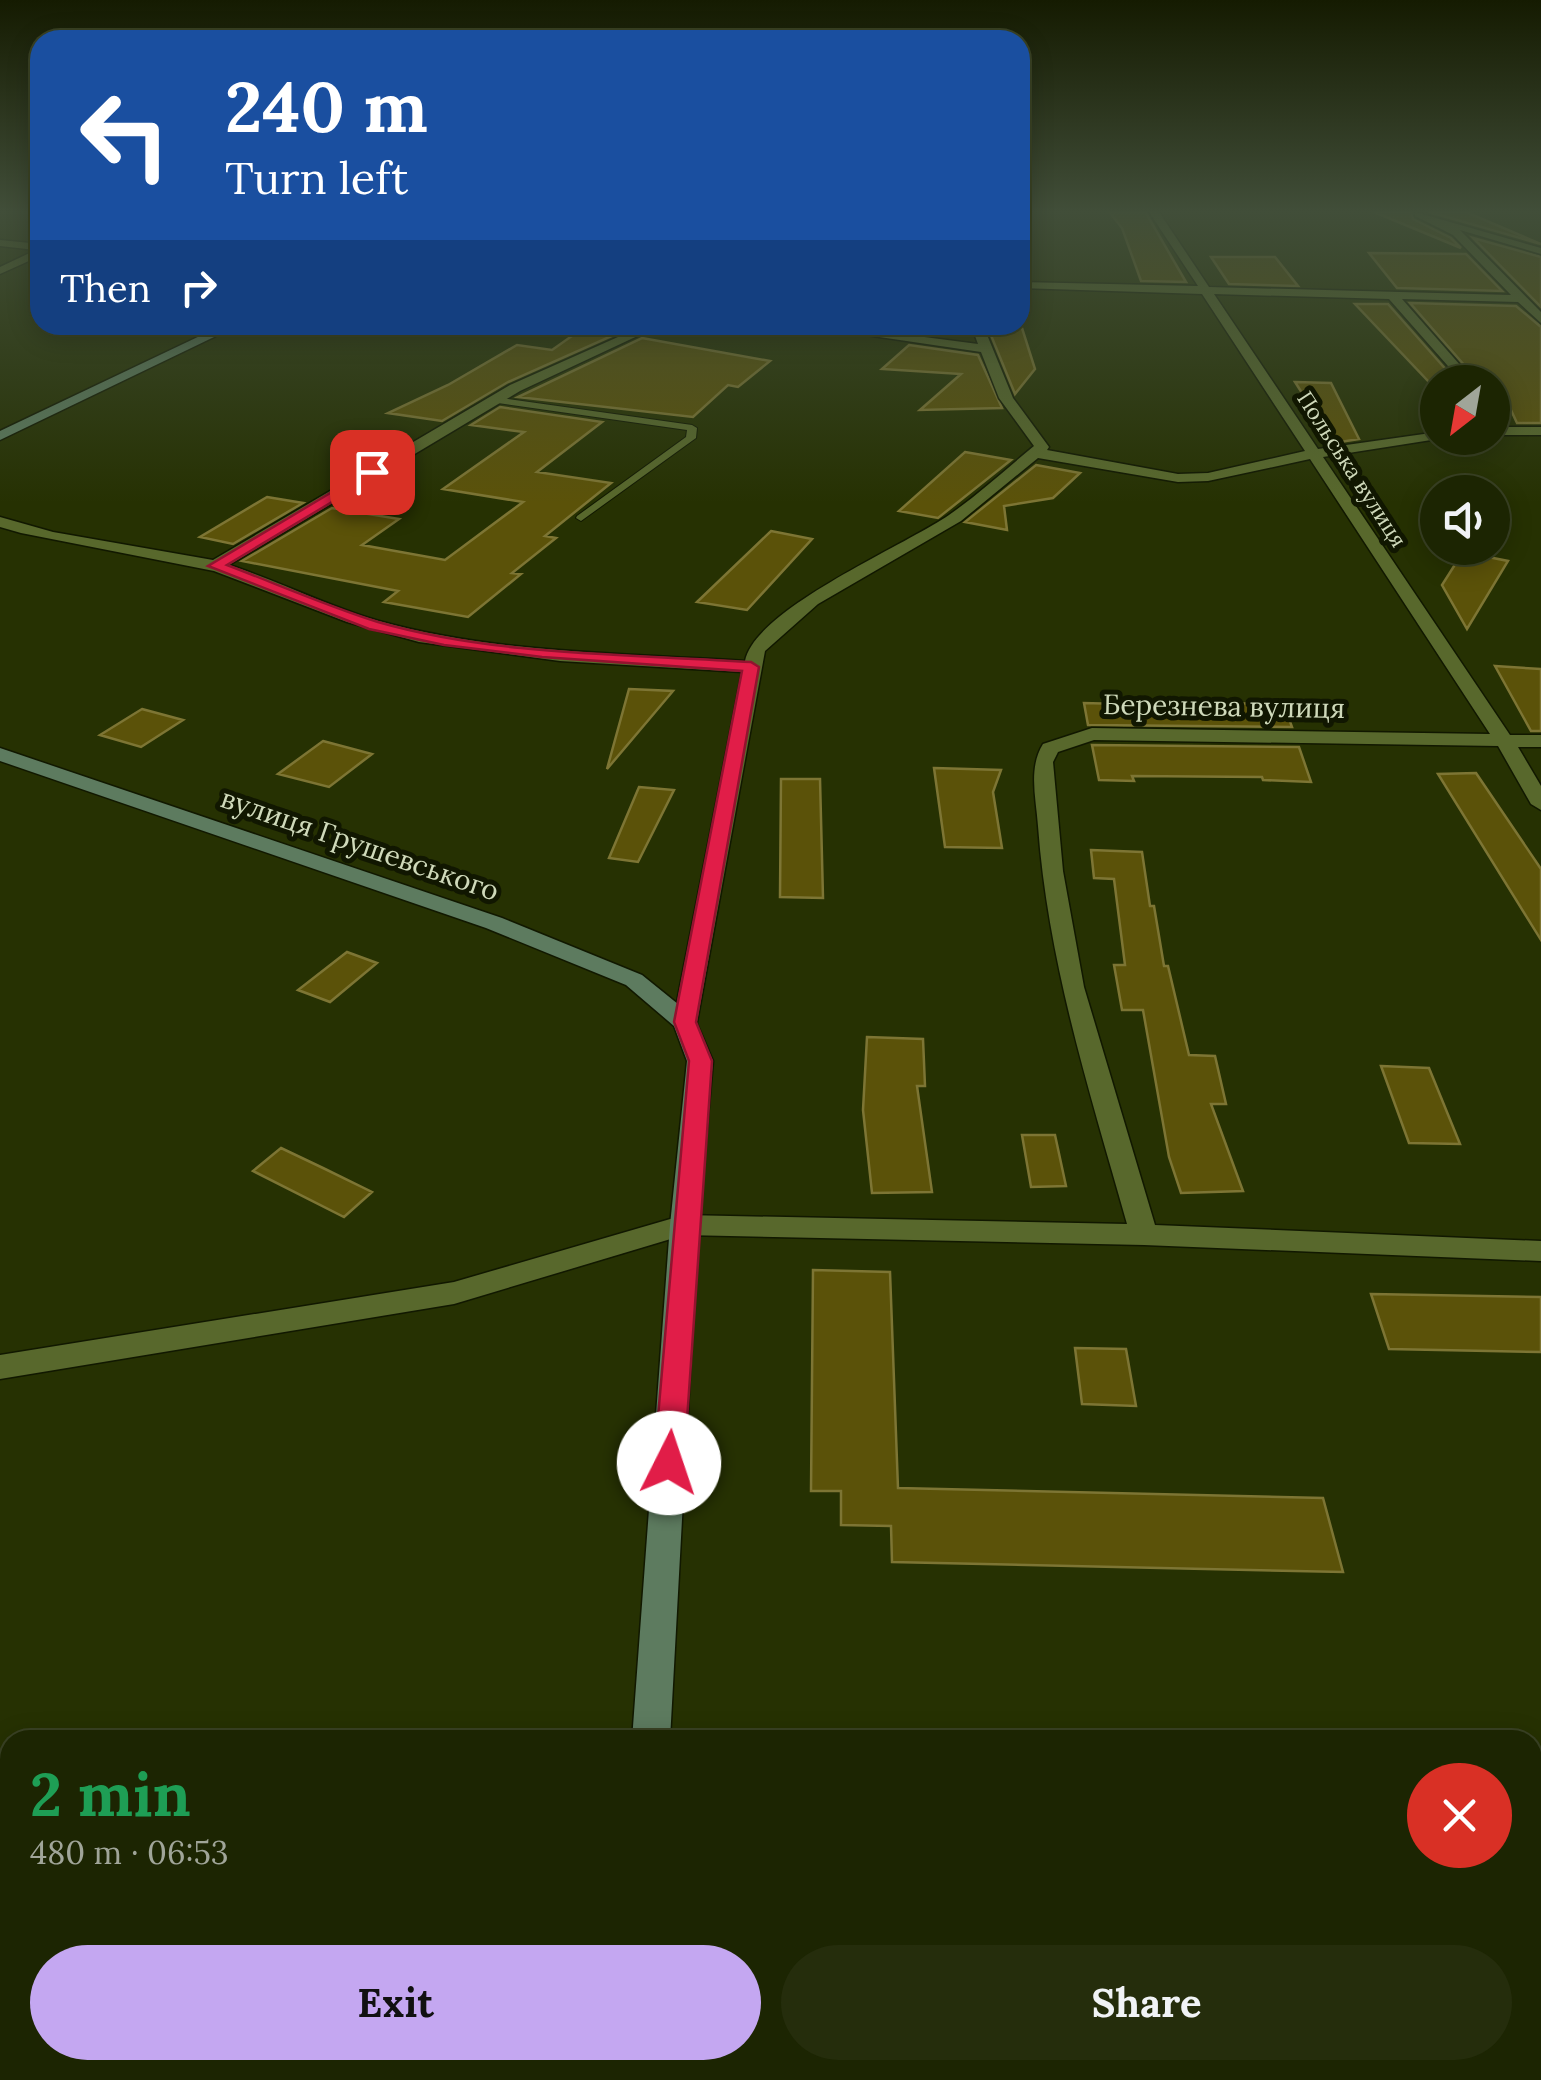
<!DOCTYPE html>
<meta charset="utf-8">
<style>
:root{--surface:#1c2502;--page:#252d0c;--text:#f1f3f6;--muted:#a0a599;--line:#3a4224;--accent:#c4a7f1}
body{margin:0;font-family:Lora,serif;background:var(--page);color:var(--text);height:100vh;display:flex;flex-direction:column;font-size:38px;white-space:nowrap}
*{box-sizing:border-box;margin:0}
p{font-size:32px;color:var(--muted)}
.icon{flex:none;width:55px;height:55px;fill:none;stroke:currentColor;stroke-width:2;stroke-linecap:round;stroke-linejoin:round}
.map{position:relative;flex:1;overflow:hidden}
.drawer{position:absolute;left:0px;top:1730px;width:1542px;height:350px;display:flex;flex-direction:column;background:var(--surface);border-radius:30px 30px 0 0;box-shadow:0 5px 25px #0003,0 0 0 2px var(--line)}
.drawer>*{flex:none}
.banner{position:absolute;left:30px;top:30px;width:1000px;height:305px;border-radius:30px;box-shadow:0 5px 25px #0003,0 0 0 2px var(--line);background:#1a4fa0;color:#fff;overflow:hidden}
.needle{width:65px;rotate:211deg}
.tools{position:absolute;left:1420px;top:365px;display:grid;gap:20px}
.tools a{display:grid;place-items:center;width:90px;height:90px;border-radius:50%;background:var(--surface);box-shadow:0 5px 25px #0003,0 0 0 2px var(--line);font-size:50px}
.pin{position:absolute;display:grid;place-items:center;width:85px;height:85px;color:#fff;margin:-42px;border-radius:20px;box-shadow:0 5px 15px #0006}
.me{position:absolute;width:110px;margin:-55px;rotate:4deg;stroke-linejoin:round;filter:drop-shadow(0 0 8px #0008)}
.turn{display:flex;align-items:center;gap:35px;height:210px;padding:0 30px;font-size:45px}
.turn .icon{width:130px;height:130px;stroke-width:2.5}
.turn b{display:block;font-size:70px;line-height:85px}
.then{display:flex;align-items:center;height:95px;padding:0 30px;background:#0003;gap:20px;font-size:38px}
.round{display:grid;place-items:center;flex:none;width:105px;height:105px;border-radius:52px;background:var(--page)}
.headline{display:flex;align-items:center;justify-content:space-between;height:170px;padding:0 30px}
h1{font-size:60px;font-weight:800;line-height:75px;color:#1e9e55}
.action{display:flex;gap:20px;margin-top:auto;padding:20px 30px}
.action a{flex:1;height:115px;border-radius:60px;background:var(--accent);color:#111;font-size:40px;font-weight:800;line-height:115px;text-align:center}
.action a+a{background:var(--page);color:var(--text)}
.map>svg:first-child{display:block}
</style>
<div class="map">
<svg width="1541" height="2080" viewBox="0 0 1541 2080">
<rect width="100%" height="100%" fill="#263102"/>
<path fill="#5b5209" stroke="#7d7534" stroke-width="2.5" d="M 1374,212 L 1411,212 L 1413,219 L 1451,238 L 1461,248 Z
M 1429,212 L 1466,212 L 1541,244 Z
M 1110,213 L 1146,213 L 1186,282 L 1141,281 L 1122,228 Z
M 1473,238 L 1541,257 L 1541,307 Z
M 1369,253 L 1466,254 L 1502,291 L 1397,288 Z
M 1211,257 L 1275,257 L 1298,286 L 1229,284 Z
M 1410,303 L 1516,306 L 1541,327 L 1541,423 L 1517,423 L 1498,382 L 1479,382 Z
M 1355,304 L 1388,304 L 1457,382 L 1429,382 Z
M 988,328 L 1022,328 L 1035,369 L 1015,394 Z
M 579,331 L 614,335 L 508,382 L 442,421 L 388,413 L 448,385 L 517,345 L 552,350 Z
M 642,338 L 770,361 L 738,387 L 728,385 L 693,417 L 518,397 Z
M 909,345 L 978,355 L 1002,408 L 920,410 L 961,374 L 882,369 Z
M 1295,382 L 1331,383 L 1359,439 L 1334,443 Z
M 500,407 L 602,422 L 537,472 L 611,483 L 545,536 L 556,538 L 512,573 L 521,574 L 468,617 L 384,602 L 398,591 L 242,561 L 332,508 L 399,519 L 362,545 L 445,560 L 523,502 L 443,489 L 524,432 L 471,425 Z
M 965,452 L 1011,460 L 938,518 L 899,511 Z
M 1036,465 L 1080,473 L 1053,498 L 1004,506 L 1007,530 L 965,522 Z
M 267,497 L 303,503 L 233,544 L 200,537 Z
M 771,531 L 812,539 L 747,610 L 697,602 Z
M 1463,552 L 1508,561 L 1467,629 L 1442,585 Z
M 1495,666 L 1541,669 L 1541,731 L 1531,731 Z
M 629,689 L 673,691 L 607,769 Z
M 1160,700 L 1284,705 L 1292,727 L 1088,725 L 1084,703 L 1161,705 Z
M 142,709 L 183,720 L 141,747 L 100,735 Z
M 323,741 L 372,754 L 329,787 L 278,774 Z
M 1092,745 L 1299,747 L 1311,782 L 1263,780 L 1262,777 L 1132,776 L 1134,781 L 1099,780 Z
M 934,768 L 1001,770 L 993,792 L 1002,848 L 945,847 Z
M 1476,773 L 1541,869 L 1541,940 L 1438,774 Z
M 781,779 L 820,779 L 823,898 L 780,897 Z
M 639,787 L 674,790 L 638,862 L 609,858 Z
M 1091,850 L 1142,852 L 1150,906 L 1154,906 L 1164,966 L 1168,966 L 1189,1055 L 1215,1056 L 1226,1104 L 1211,1104 L 1243,1191 L 1181,1193 L 1169,1157 L 1143,1010 L 1122,1010 L 1114,965 L 1125,965 L 1114,879 L 1094,878 Z
M 347,952 L 377,963 L 330,1002 L 298,990 Z
M 867,1037 L 923,1039 L 925,1086 L 917,1086 L 932,1192 L 872,1193 L 863,1110 Z
M 1381,1066 L 1429,1068 L 1460,1144 L 1409,1143 Z
M 1022,1135 L 1055,1135 L 1066,1186 L 1031,1187 Z
M 281,1148 L 323,1168 L 372,1192 L 344,1217 L 253,1171 Z
M 813,1270 L 890,1272 L 898,1488 L 1323,1498 L 1343,1572 L 892,1562 L 891,1526 L 841,1525 L 841,1491 L 811,1491 Z
M 1371,1294 L 1541,1297 L 1541,1352 L 1389,1349 Z
M 1075,1348 L 1126,1349 L 1136,1406 L 1082,1404 Z"/>
<g fill="none" stroke-linecap="round" stroke-linejoin="round">
<g stroke="#111800" stroke-width="2">
<path id="lane" d="M 494,397 L 692,425 L 697,428 L 696,438 L 581,521 L 576,518 L 577,516 L 686,437 L 687,430 L 491,402 L 489,400 Z"/>
</g>
<g stroke="#111800" stroke-width="3">
<path id="street" d="M 1149,212 L 1159,212 L 1209,287 L 1511,295 L 1453,235 L 1415,216 L 1415,212 L 1541,248 L 1541,254 L 1460,230 L 1541,312 L 1541,323 L 1518,302 L 1402,299 L 1475,382 L 1462,382 L 1389,299 L 1214,294 L 1318,449 L 1438,432 L 1438,438 L 1444,438 L 1323,457 L 1510,735 L 1541,735 L 1541,747 L 1518,747 L 1541,786 L 1541,810 L 1531,804 L 1498,746 L 1094,740 L 1058,752 L 1053,762 L 1063,871 L 1084,987 L 1155,1225 L 1541,1241 L 1541,1261 L 1144,1245 L 684,1235 L 454,1304 L 0,1379 L 0,1355 L 454,1282 L 684,1215 L 1127,1224 C 1090,1093 1048,963 1038,826 C 1036,798 1028,768 1043,744 L 1092,728 L 1490,734 L 1310,459 L 1208,481 L 1178,482 L 1038,458 L 961,521 L 818,604 L 765,651 L 697,1022 L 685,1030 L 673,1022 L 742,672 L 560,661 L 419,642 L 347,622 L 214,571 L 21,533 L 0,527 L 0,517 L 53,532 L 213,560 L 510,385 L 645,325 L 661,325 L 520,391 L 229,565 C 280,581 328,607 379,621 C 498,654 623,653 745,661 C 755,609 904,546 949,515 C 979,494 1006,469 1034,446 L 999,398 L 981,352 L 798,325 L 832,325 L 978,344 L 971,325 L 983,325 L 1013,398 L 1049,447 L 1047,450 L 1178,474 L 1208,473 L 1305,451 L 1202,294 L 1020,288 L 1020,282 L 1198,286 Z
M 0,240 L 40,244 L 40,256 L 0,274 L 0,267 L 36,250 L 0,246 Z
M 1492,427 L 1541,427 L 1541,435 L 1492,435 Z"/>
</g>
<g stroke="#111800" stroke-width="3">
<path id="secondary" d="M 223,325 L 239,325 L 0,440 L 0,431 Z
M 0,748 L 502,918 L 642,975 L 694,1017 L 713,1061 L 698,1225 L 670,1740 L 632,1740 L 670,1225 L 687,1061 L 674,1026 L 626,985 L 486,928 L 0,761 Z
M 608,2070 L 652,2070 L 651,2080 L 607,2080 Z"/>
</g>
<use href="#lane" fill="#58682c" fill-rule="evenodd"/>
<use href="#street" fill="#58682c" fill-rule="evenodd"/>
<use href="#secondary" fill="#5d7b5f" fill-rule="evenodd"/>
</g>
<linearGradient id="sky" x2="0" y2="1"><stop stop-color="#151b01"/><stop offset="0.42" stop-color="#414e39"/><stop offset="1" stop-color="#414e39" stop-opacity="0"/></linearGradient>
<rect width="1541" height="503" fill="url(#sky)"/>
<path fill="#e11d48" stroke="#92132f" stroke-width="2.5" d="M 372,468 L 377,475 L 227,565 C 277,584 327,606 378,622 C 496,656 629,654 751,662 L 759,667 L 696,1022 L 712,1061 L 684,1463 L 679,1471 L 669,1475 L 658,1471 L 654,1463 L 689,1061 L 674,1022 L 742,671 L 542,657 L 444,645 L 369,629 L 208,566 Z"/>
<g text-anchor="middle" stroke-width="10" stroke-linejoin="round" paint-order="stroke">
<g font-size="22" fill="#cfd9ba" stroke="#111701">
<text transform="translate(1352 469) rotate(57)" y="8">Польська вулиця</text>
</g>
<g font-size="28" fill="#cfd9ba" stroke="#111701">
<text transform="translate(1224 706) rotate(1)" y="10">Березнева вулиця</text>
<text transform="translate(360 844) rotate(19)" y="10">вулиця Грушевського</text>
</g>
</g>
</svg>
<div class="tools">
<a><svg class="needle" viewBox="-14 -14 28 28"><path d="M0-13l5 13h-10z" fill="#e53935"/><path d="M0 13l5-13h-10z" fill="#a0a599"/></svg></a>
<a><svg class="icon" aria-label="sound" viewBox="0 0 24 24"><path d="M4 9h4l5-4v14l-5-4H4zM17 9q2 3 0 6"/></svg></a>
</div>
<div class="pin" style="left:372px;top:472px;background:#d93025"><svg class="icon" aria-label="arrive" viewBox="0 0 24 24"><path d="M6 21V4h12l-3 4 3 4H6"/></svg></div>
<svg class="me" style="left:669px;top:1463px" viewBox="-20 -20 40 40"><circle r="19" fill="#fff"/><path d="M0-13L10 11 0 6-10 11z" fill="#e11d48"/></svg>
<div class="banner">
<div class="turn"><svg class="icon" aria-label="left" viewBox="0 0 24 24"><path d="M17 20v-9H6M10 6l-5 5 5 5"/></svg><div><b>240 m</b>Turn left</div></div>
<div class="then">Then<svg class="icon" aria-label="right" viewBox="0 0 24 24"><path d="M7 20v-9h11M14 6l5 5-5 5"/></svg></div>
</div>
<section class="drawer">
<div class="headline"><div><h1>2 min</h1><p>480 m · 06:53</p></div><a class="round" style="background:#d93025;color:#fff"><svg class="icon" aria-label="close" viewBox="0 0 24 24"><path d="M6 6l12 12M18 6L6 18"/></svg></a></div>
<div class="action"><a>Exit</a><a>Share</a></div>
</section>
</div>
